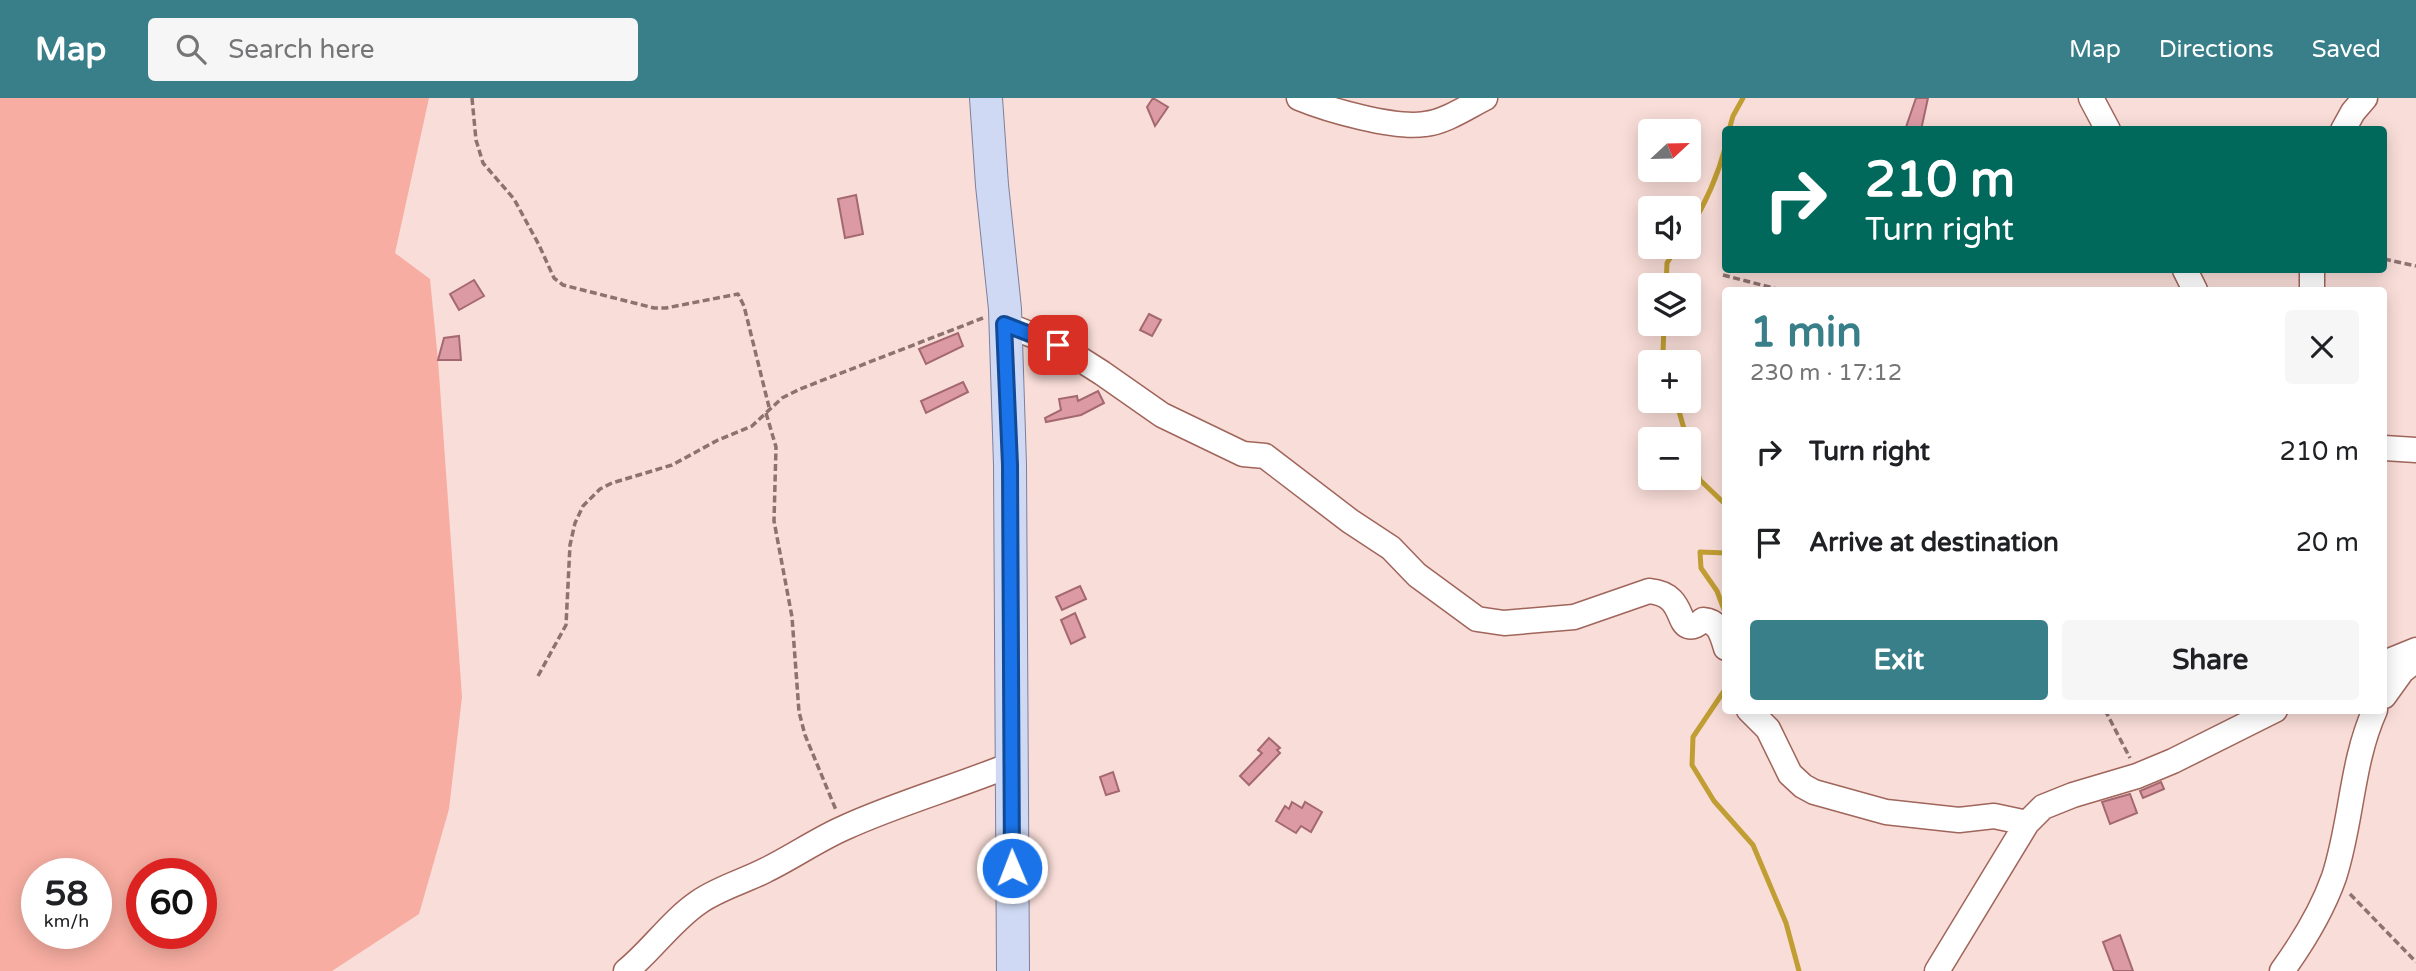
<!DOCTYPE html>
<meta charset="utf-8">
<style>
:root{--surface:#fff;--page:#f6f6f6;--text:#202124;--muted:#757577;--accent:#397f8a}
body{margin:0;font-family:"Varela Round",sans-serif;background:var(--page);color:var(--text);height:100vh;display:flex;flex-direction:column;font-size:26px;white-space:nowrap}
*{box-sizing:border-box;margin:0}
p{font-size:23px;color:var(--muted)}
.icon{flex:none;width:38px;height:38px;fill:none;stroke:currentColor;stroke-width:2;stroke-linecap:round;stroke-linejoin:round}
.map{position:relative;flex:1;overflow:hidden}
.drawer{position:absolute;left:1722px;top:189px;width:665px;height:427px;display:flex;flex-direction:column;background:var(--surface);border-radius:7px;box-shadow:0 4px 18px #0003}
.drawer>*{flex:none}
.guide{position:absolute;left:1722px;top:28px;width:665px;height:147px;border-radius:7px;box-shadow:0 4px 18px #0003;background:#00695c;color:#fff;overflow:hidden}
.needle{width:46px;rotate:68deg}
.controls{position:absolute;left:1638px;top:21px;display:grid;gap:14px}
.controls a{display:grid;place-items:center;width:63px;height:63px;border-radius:7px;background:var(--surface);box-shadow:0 4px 18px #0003;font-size:35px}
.speed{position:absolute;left:21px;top:760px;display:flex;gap:14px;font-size:35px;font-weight:700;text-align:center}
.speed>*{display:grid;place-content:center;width:91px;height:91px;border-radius:50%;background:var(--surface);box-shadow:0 4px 18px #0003;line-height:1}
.speed small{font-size:18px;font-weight:400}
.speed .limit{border:10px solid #d22;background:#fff;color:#111}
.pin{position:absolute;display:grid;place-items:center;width:60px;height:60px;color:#fff;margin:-30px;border-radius:14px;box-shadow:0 4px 10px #0006}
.me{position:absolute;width:77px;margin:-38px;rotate:359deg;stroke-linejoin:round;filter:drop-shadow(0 0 5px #0008)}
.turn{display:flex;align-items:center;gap:24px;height:147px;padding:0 28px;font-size:32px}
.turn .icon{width:91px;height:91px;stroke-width:2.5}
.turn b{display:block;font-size:49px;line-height:60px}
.round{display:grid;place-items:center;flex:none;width:74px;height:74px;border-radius:7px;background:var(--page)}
.summary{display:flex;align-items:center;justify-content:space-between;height:119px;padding:0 28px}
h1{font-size:42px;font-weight:800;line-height:52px;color:var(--accent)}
.button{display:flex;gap:14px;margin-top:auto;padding:14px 28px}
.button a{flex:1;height:80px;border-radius:7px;background:var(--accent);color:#fff;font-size:28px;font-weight:800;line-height:80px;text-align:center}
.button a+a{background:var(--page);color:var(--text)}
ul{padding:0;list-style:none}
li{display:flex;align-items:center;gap:21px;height:91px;padding:0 28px}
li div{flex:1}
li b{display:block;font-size:26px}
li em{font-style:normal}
header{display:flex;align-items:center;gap:42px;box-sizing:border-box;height:98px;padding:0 35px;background:var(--accent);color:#fff}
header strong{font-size:33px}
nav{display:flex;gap:38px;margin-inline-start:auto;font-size:24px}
.search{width:490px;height:63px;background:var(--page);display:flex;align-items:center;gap:18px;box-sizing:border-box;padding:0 24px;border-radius:7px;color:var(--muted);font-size:26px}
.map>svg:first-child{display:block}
</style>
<header>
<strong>Map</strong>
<div class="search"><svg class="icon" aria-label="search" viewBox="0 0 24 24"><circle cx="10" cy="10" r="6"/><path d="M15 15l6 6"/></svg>Search here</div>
<nav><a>Map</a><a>Directions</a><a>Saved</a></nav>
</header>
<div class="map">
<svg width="2416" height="873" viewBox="0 0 2416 873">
<rect width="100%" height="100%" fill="#f9ddd8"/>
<path fill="#f7ada1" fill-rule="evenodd" d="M 0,0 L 429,0 L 395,155 L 430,181 L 438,262 L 462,599 L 449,711 L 419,816 L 332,873 L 0,873 ZM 37,775 L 96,775 L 96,835 L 37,835 ZM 142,775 L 201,775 L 201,835 L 142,835 Z"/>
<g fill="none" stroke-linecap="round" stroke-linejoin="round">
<path stroke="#c19e33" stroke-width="5" d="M 1729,32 L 1733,18 L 1743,0
M 1689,132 C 1706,105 1718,77 1726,47
M 1666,187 L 1667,165 L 1677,149
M 1664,226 L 1663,255 L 1666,264
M 1676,303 L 1687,341
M 1689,347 L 1700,382 L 1726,407
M 1726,455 L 1700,454 L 1701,470 L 1717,493 L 1726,517
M 1726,590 L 1693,639 L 1692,667 L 1714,703 L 1753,747 L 1786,825 L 1799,873"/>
</g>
<path fill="#dc9ba4" stroke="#a46871" stroke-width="2" d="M 1153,0 L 1168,9 L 1155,28 L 1147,9 Z
M 1916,0 L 1928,0 L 1921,32 L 1905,32 Z
M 856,97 L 863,136 L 845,140 L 838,101 Z
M 474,182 L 484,198 L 459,212 L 450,196 Z
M 1149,216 L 1161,222 L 1152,238 L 1140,232 Z
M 958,235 L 963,248 L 926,266 L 919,251 Z
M 459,238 L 461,262 L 438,262 L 444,240 Z
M 963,284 L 968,294 L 926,315 L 921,303 Z
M 1098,293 L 1104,305 L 1081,317 L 1046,324 L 1045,320 L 1061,312 L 1059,301 L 1077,298 L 1078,303 Z
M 1080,488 L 1086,501 L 1062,512 L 1056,499 Z
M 1075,515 L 1085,539 L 1071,546 L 1061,522 Z
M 1269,640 L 1280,650 L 1277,652 L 1280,655 L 1249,687 L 1240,678 L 1262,655 L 1258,652 Z
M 1113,674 L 1119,693 L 1106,697 L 1100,679 Z
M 2161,684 L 2164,691 L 2143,700 L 2140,693 Z
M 2130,696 L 2137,715 L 2110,726 L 2102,704 Z
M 1292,704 L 1302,710 L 1305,704 L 1322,714 L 1311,734 L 1301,728 L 1296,735 L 1276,723 L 1285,708 L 1289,711 Z
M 2120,837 L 2133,873 L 2114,873 L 2103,844 Z"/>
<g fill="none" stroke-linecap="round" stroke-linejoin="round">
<g stroke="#a0655b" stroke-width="27">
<path id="minor" d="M 1299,0 C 1328,12 1395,31 1425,26 C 1445,24 1467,9 1485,0
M 2091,0 L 2108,32
M 2343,32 L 2353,14 L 2365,0
M 2185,172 L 2195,192
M 2312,192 L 2312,172
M 1004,226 L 1058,247 L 1102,275 L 1162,317 L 1243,356 L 1265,358 L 1350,423 L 1391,450 L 1417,477 L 1477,521 L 1504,525 L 1574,519 L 1649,493 C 1683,496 1677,524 1688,528 C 1694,530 1699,525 1703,522 C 1719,523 1722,537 1726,550
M 2384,350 L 2416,352
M 2384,565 L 2416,552
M 2384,598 L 2402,573 L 2416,562
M 1749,612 L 1768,631 L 1790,676 L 1803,688 L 1814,694 L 1886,714 L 1959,722 L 1994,718 L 2027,725
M 626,873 C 652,852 671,823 699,804 C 719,790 745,783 766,772 C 793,759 818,741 846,729 C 899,705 956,689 1010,667
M 1937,873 L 2027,725 L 2043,709 L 2073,697 L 2137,678 L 2173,663 L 2275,612
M 2282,873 C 2303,844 2322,813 2334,779 C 2352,724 2351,665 2375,612"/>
</g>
<g stroke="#7d7f9c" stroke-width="34">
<path id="major" d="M 986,0 L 992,87 L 1005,211 L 1010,367 L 1013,873"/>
</g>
<path stroke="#8c736f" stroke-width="3.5" stroke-dasharray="7 3.5" stroke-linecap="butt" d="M 472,0 L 476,42 L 483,65 L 514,101 L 539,147 L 554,180 L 563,187 L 654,210 L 666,210 L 738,196 L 744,208 L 769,309
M 2384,161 L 2416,168
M 1723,177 L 1781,192
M 766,315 L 776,349 L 774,423 L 792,519 L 799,614 L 805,637 L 836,712
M 538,578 L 566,527 L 570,447 L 575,425 L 583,408 L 600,391 L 612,385 L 672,367 L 718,342 L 752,328 L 782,300 L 800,291 L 983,220
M 2105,612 L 2130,660
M 2350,796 L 2416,864"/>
<use href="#minor" stroke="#fff" stroke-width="24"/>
<use href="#major" stroke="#cfd9f4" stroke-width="32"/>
</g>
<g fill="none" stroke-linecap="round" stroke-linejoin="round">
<g stroke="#114b97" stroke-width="18">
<path id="route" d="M 1012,770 L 1010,367 L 1004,226 L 1058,247"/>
</g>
<use href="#route" stroke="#1a73e8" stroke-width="12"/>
</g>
</svg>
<div class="controls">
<a><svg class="needle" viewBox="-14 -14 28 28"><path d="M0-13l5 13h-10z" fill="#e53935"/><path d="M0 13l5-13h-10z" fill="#757577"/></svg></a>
<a><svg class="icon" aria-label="sound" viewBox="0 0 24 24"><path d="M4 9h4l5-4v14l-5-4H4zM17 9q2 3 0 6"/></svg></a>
<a><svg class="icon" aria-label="layers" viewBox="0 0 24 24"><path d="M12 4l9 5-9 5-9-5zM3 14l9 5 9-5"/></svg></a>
<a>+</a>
<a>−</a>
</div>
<div class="speed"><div>58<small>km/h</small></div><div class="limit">60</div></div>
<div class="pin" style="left:1058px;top:247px;background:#d93025"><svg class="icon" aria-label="arrive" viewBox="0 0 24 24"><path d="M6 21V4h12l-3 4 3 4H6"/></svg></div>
<svg class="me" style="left:1012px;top:770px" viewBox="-20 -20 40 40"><circle r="17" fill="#1a73e8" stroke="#fff" stroke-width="3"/><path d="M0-11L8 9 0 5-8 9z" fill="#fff"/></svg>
<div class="guide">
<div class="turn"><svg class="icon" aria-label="right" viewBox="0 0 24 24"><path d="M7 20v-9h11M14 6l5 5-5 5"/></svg><div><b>210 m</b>Turn right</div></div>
</div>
<section class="drawer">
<div class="summary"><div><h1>1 min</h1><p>230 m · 17:12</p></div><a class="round"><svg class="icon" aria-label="close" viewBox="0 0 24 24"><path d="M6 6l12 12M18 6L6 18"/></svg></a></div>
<ul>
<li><svg class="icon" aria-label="right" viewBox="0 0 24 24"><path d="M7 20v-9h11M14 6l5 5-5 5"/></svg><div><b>Turn right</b></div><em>210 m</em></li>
<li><svg class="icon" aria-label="arrive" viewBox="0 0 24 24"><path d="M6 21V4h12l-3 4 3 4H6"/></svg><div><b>Arrive at destination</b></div><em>20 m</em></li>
</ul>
<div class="button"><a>Exit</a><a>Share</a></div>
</section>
</div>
